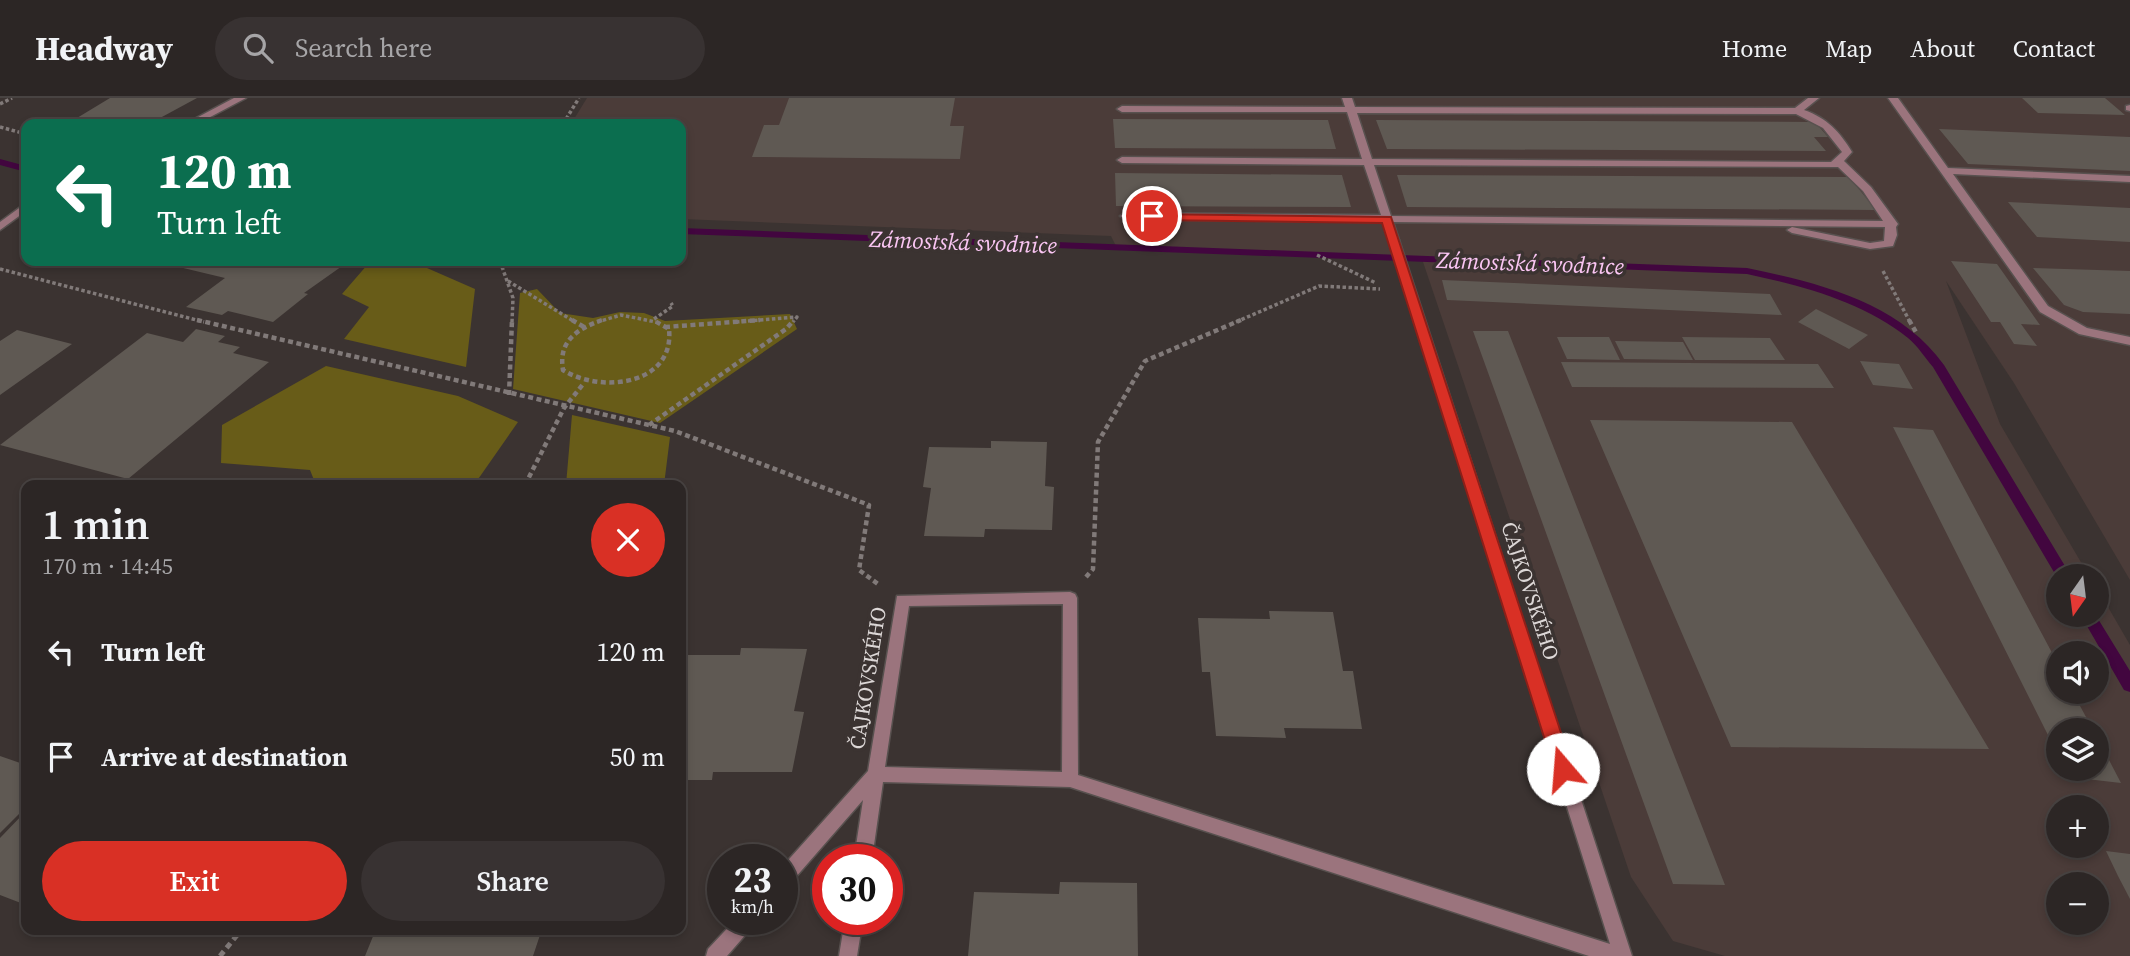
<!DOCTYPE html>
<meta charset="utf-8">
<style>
:root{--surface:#2c2625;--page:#383232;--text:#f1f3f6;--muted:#a6a5a7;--line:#484342;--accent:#d93025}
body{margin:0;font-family:"Source Serif 4",serif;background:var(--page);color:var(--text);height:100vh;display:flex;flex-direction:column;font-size:26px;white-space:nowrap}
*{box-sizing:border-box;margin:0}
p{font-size:23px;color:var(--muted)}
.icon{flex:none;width:38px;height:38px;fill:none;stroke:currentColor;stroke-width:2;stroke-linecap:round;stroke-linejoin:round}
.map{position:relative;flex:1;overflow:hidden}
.side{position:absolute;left:21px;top:382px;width:665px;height:455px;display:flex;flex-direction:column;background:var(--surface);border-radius:14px;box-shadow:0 4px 10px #0003,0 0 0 2px var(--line)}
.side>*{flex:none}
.top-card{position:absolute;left:21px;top:21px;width:665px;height:147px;border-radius:14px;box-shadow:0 4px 10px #0003,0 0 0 2px var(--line);background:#0b6e4f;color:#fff;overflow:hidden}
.needle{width:46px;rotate:194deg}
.tools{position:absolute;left:2046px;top:466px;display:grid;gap:14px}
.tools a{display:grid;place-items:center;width:63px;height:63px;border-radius:50%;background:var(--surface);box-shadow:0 4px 10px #0003,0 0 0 2px var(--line);font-size:35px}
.speed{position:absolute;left:707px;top:746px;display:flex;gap:14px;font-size:35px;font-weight:700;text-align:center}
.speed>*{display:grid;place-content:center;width:91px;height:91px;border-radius:50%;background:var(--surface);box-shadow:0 4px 10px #0003,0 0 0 2px var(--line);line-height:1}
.speed small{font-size:18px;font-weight:400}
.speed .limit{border:10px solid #d22;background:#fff;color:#111}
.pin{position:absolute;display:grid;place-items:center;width:60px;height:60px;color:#fff;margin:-30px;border:4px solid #fff;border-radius:50%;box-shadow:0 2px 7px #0007}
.me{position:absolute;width:77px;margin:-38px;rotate:342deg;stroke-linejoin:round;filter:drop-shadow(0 0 5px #0008)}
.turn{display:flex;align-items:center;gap:24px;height:147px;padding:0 21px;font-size:32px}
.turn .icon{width:91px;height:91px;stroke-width:2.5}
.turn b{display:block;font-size:49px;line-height:60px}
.round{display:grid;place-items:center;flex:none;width:74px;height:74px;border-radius:37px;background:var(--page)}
.head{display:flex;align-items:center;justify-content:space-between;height:119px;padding:0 21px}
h1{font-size:42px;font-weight:600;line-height:52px}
.cta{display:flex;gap:14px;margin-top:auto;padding:14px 21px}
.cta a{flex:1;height:80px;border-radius:42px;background:var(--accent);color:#fff;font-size:28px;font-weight:600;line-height:80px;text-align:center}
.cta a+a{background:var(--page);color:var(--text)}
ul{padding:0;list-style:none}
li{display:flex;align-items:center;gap:21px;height:105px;padding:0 21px}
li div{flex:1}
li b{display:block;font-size:26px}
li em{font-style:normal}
header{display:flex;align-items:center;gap:42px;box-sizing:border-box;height:98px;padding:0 35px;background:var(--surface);border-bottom:2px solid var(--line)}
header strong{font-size:33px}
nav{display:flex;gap:38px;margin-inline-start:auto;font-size:24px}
.search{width:490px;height:63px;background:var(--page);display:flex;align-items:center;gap:18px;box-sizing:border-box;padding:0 24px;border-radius:38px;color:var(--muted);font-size:26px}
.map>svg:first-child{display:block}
</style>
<header>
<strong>Headway</strong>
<div class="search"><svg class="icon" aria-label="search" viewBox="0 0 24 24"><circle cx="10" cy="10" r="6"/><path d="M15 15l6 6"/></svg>Search here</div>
<nav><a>Home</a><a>Map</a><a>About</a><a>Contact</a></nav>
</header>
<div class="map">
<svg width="2130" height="858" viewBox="0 0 2130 858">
<rect width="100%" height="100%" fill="#3b3331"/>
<path fill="#4b3c39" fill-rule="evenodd" d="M 587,0 L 2130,0 L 2130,482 L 2014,285 L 1946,183 L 2000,326 L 2089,478 L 2058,478 L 2058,516 L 2096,516 L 2097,490 L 2130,547 L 2130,858 L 1725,858 L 1673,843 L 1631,779 L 1422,161 L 1117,150 L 1111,138 L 681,121 L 681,26 L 571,26 ZM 2058,555 L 2096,555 L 2096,593 L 2058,593 ZM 2058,632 L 2096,632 L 2096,670 L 2058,670 ZM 2058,709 L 2096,709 L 2096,747 L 2058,747 ZM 2058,786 L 2096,786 L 2096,824 L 2058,824 Z"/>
<path fill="#685c18" d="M 379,163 L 411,163 L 475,191 L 466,269 L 344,241 L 369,209 L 342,196 L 368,166 Z
M 537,191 L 560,215 L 593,220 L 620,214 L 644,215 L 665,223 L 790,216 L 797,231 L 660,325 L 513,291 L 520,195 Z
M 326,268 L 458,298 L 518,324 L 474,387 L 316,387 L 310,372 L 221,365 L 222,327 Z
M 572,317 L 670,339 L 664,387 L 566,387 Z"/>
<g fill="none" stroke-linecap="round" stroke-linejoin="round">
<path fill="#42063f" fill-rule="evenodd" d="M 0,61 L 26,68 L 26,74 L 0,67 Z
M 681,130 L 1747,170 C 1819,185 1899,204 1944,267 L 2071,478 L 2058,478 L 2058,481 L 1933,269 C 1925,260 1918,248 1908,240 C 1863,204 1803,188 1747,176 L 681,136 Z
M 2080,516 L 2095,516 L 2130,573 L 2130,594 L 2124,592 Z"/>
</g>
<path fill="#5f5953" d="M 110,0 L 197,0 L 149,26 L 86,26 L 72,23 Z
M 789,0 L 955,0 L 950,28 L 964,28 L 960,61 L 752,59 L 764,27 L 779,27 Z
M 2022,0 L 2105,0 L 2125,17 L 2038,15 Z
M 1113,21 L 1328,22 L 1336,51 L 1115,50 Z
M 1376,22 L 1815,24 L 1828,39 L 1814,39 L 1826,53 L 1387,51 Z
M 1939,31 L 2130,39 L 2130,73 L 1968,66 Z
M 1115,75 L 1342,77 L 1351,109 L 1116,108 Z
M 1397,77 L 1849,79 L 1876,112 L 1407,109 Z
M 2008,104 L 2130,110 L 2130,144 L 2037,139 Z
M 154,163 L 328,163 L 345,166 L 304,195 L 308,196 L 273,224 L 228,213 L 222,217 L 186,209 L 225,180 Z
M 1951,163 L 1997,166 L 2040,227 L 2021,226 L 2037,248 L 2014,246 L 2000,224 L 1991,224 Z
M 2033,170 L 2130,173 L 2130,216 L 2083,214 L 2064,207 Z
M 1442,182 L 1770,196 L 1782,217 L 1447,202 Z
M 1816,211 L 1868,237 L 1849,251 L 1798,224 Z
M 196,231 L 225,238 L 218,244 L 240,249 L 233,255 L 269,264 L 128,381 L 0,347 L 147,235 L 183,244 Z
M 17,232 L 72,246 L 0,297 L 0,243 Z
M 1473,233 L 1508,233 L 1725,787 L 1673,786 Z
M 1557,239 L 1609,239 L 1620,262 L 1567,261 Z
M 1682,239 L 1770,240 L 1785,262 L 1695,262 Z
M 1615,243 L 1683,244 L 1693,262 L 1624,261 Z
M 1860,263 L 1899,266 L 1913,291 L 1873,287 Z
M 1561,264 L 1818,266 L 1834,290 L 1572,289 Z
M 1590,322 L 1792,324 L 1989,651 L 1731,649 Z
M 1893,329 L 1933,332 L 2058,566 L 2058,593 L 2072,593 L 2093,632 L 2058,632 L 2058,657 Z
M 991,343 L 1047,344 L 1045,388 L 1054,389 L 1052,432 L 985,431 L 984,439 L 924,438 L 931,390 L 923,389 L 929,349 L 991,350 Z
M 1269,513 L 1333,514 L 1343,573 L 1353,573 L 1362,631 L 1284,630 L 1286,640 L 1216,638 L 1210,574 L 1202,574 L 1198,520 L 1270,521 Z
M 741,550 L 807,551 L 794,613 L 804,614 L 792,674 L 713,674 L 712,682 L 681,682 L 681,557 L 740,557 Z
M 2096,639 L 2109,662 L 2121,685 L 2069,679 L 2064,670 L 2096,670 Z
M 0,658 L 26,667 L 26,709 L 0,735 Z
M 26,713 L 26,807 L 0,797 L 0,740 Z
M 2106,753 L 2130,756 L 2130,801 L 2118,778 Z
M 1060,784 L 1137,785 L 1138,858 L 968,858 L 974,794 L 1059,796 Z
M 376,831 L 542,831 L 533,858 L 365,858 Z"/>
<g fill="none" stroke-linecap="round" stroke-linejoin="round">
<g stroke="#58514f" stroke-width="3">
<path id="service" d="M 1342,0 L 1352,0 L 1355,9 L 1795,10 L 1808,0 L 1819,0 L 1804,12 C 1827,20 1840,34 1852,54 L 1844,63 L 1871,89 L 1898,126 L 1896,129 L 1897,137 L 1893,148 L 1870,151 L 1792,135 L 1787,132 L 1792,129 L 1870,145 L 1884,143 L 1885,129 L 1393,124 L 1399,142 L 1394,145 L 1389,142 L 1383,124 L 1125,121 L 1120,118 L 1125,115 L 1381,117 L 1364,67 L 1122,65 L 1117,62 L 1122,59 L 1362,61 L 1347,14 L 1122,14 L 1117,11 L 1122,8 L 1345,9 ZM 1357,15 L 1796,16 L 1823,30 L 1842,54 L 1831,64 L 1372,61 ZM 1374,67 L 1838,69 L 1863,93 L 1883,123 L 1391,118 Z
M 1888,0 L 1898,0 L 1948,70 L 2130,78 L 2130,84 L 1953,76 L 2048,208 L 2087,230 L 2130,239 L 2130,247 L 2079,236 L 2040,214 Z
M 2130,7 L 2130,13 L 2126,12 L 2126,8 Z"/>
</g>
<g stroke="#58514f" stroke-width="3">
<path id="minor" d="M 234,0 L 246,0 L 197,26 L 185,26 Z
M 26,105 L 26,113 L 0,132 L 0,124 Z
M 1394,139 L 1399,142 L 1632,858 L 1589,858 L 1070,689 L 883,684 L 872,761 L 854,761 L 863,702 L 788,788 L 782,790 L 782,769 L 868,673 L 897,498 L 1070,494 L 1075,496 L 1077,500 L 1078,677 L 1610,846 L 1389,142 ZM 1063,506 L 1062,674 L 885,669 L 909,508 Z
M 736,821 L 757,821 L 754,827 L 727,858 L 706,858 L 708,851 Z
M 845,821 L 863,821 L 857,858 L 839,858 Z"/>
</g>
<path stroke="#817a79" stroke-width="3.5" stroke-dasharray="3.5 2.5" stroke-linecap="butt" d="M 0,6 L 12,0
M 563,26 L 579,0
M 0,29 L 26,36
M 1317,157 L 1376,185
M 500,163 L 513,200 L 512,224
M 0,171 L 204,224
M 1883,173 L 1910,224
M 508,183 L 575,224
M 654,221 L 673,208 L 671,205
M 597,224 L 621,217 L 656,224
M 736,224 L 797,219 L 793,224
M 1236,224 L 1319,188 L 1380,191"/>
<path stroke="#817a79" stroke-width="4.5" stroke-dasharray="5 3.5" stroke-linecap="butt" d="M 197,222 L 675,333 L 869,407 L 859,472 L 878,486
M 572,222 L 584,229
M 602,222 C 577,231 558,243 563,272 C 601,296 675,287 669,231 L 653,222
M 1909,222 L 1917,236
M 665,229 L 760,222
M 509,297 L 512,222
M 649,327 L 786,231 L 794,222
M 525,387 L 564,310 L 584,285
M 1086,479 L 1093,471 L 1098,344 L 1145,263 L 1241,222"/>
<path stroke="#817a79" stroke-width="5" stroke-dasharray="6 4.5" stroke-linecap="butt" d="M 220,858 L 242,831"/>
<use href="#service" fill="#9b747d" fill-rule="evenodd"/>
<use href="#minor" fill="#9b747d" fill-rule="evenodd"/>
</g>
<path fill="#d93025" stroke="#8d1f18" stroke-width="2" d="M 1147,116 L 1391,119 L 1573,671 L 1570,677 L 1563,680 L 1557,677 L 1554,671 L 1382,125 L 1152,122 L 1145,118 Z"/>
<g text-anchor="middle" stroke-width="7" stroke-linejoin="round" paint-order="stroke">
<g font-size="21" fill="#dcd7d6" stroke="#3b3331">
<text transform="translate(1530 493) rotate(72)" y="7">ČAJKOVSKÉHO</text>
<text transform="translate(868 580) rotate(-81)" y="7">ČAJKOVSKÉHO</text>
</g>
<g font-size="23" font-style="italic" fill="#fbc6f4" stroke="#3b3331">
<text transform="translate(963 144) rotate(2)" y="8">Zámostská svodnice</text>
<text transform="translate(1530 165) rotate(2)" y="8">Zámostská svodnice</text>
</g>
</g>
</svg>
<div class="tools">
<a><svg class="needle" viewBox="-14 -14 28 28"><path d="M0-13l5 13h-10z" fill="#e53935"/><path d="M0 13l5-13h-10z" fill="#a6a5a7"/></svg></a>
<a><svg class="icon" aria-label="sound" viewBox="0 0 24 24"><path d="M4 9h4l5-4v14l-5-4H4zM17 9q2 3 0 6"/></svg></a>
<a><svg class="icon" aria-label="layers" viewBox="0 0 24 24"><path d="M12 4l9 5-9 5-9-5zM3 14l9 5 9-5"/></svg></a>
<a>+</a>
<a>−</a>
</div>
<div class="speed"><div>23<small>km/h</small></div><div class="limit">30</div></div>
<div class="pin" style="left:1152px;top:118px;background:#d93025"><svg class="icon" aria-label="arrive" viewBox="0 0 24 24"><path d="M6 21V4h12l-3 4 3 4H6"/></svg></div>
<svg class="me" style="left:1563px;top:671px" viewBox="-20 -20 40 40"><circle r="19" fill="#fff"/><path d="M0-13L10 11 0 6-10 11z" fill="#d93025"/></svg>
<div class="top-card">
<div class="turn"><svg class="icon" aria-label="left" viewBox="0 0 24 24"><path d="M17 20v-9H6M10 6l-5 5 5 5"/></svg><div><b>120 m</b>Turn left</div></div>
</div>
<section class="side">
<div class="head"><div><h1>1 min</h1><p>170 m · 14:45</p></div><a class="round" style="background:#d93025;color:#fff"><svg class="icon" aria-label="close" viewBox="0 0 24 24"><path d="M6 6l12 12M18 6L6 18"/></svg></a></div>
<ul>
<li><svg class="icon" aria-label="left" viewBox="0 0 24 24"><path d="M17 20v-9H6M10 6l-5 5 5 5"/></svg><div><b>Turn left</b></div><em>120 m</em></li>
<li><svg class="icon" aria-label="arrive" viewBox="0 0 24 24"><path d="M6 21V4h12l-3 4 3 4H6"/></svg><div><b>Arrive at destination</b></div><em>50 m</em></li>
</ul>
<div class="cta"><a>Exit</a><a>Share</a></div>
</section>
</div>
